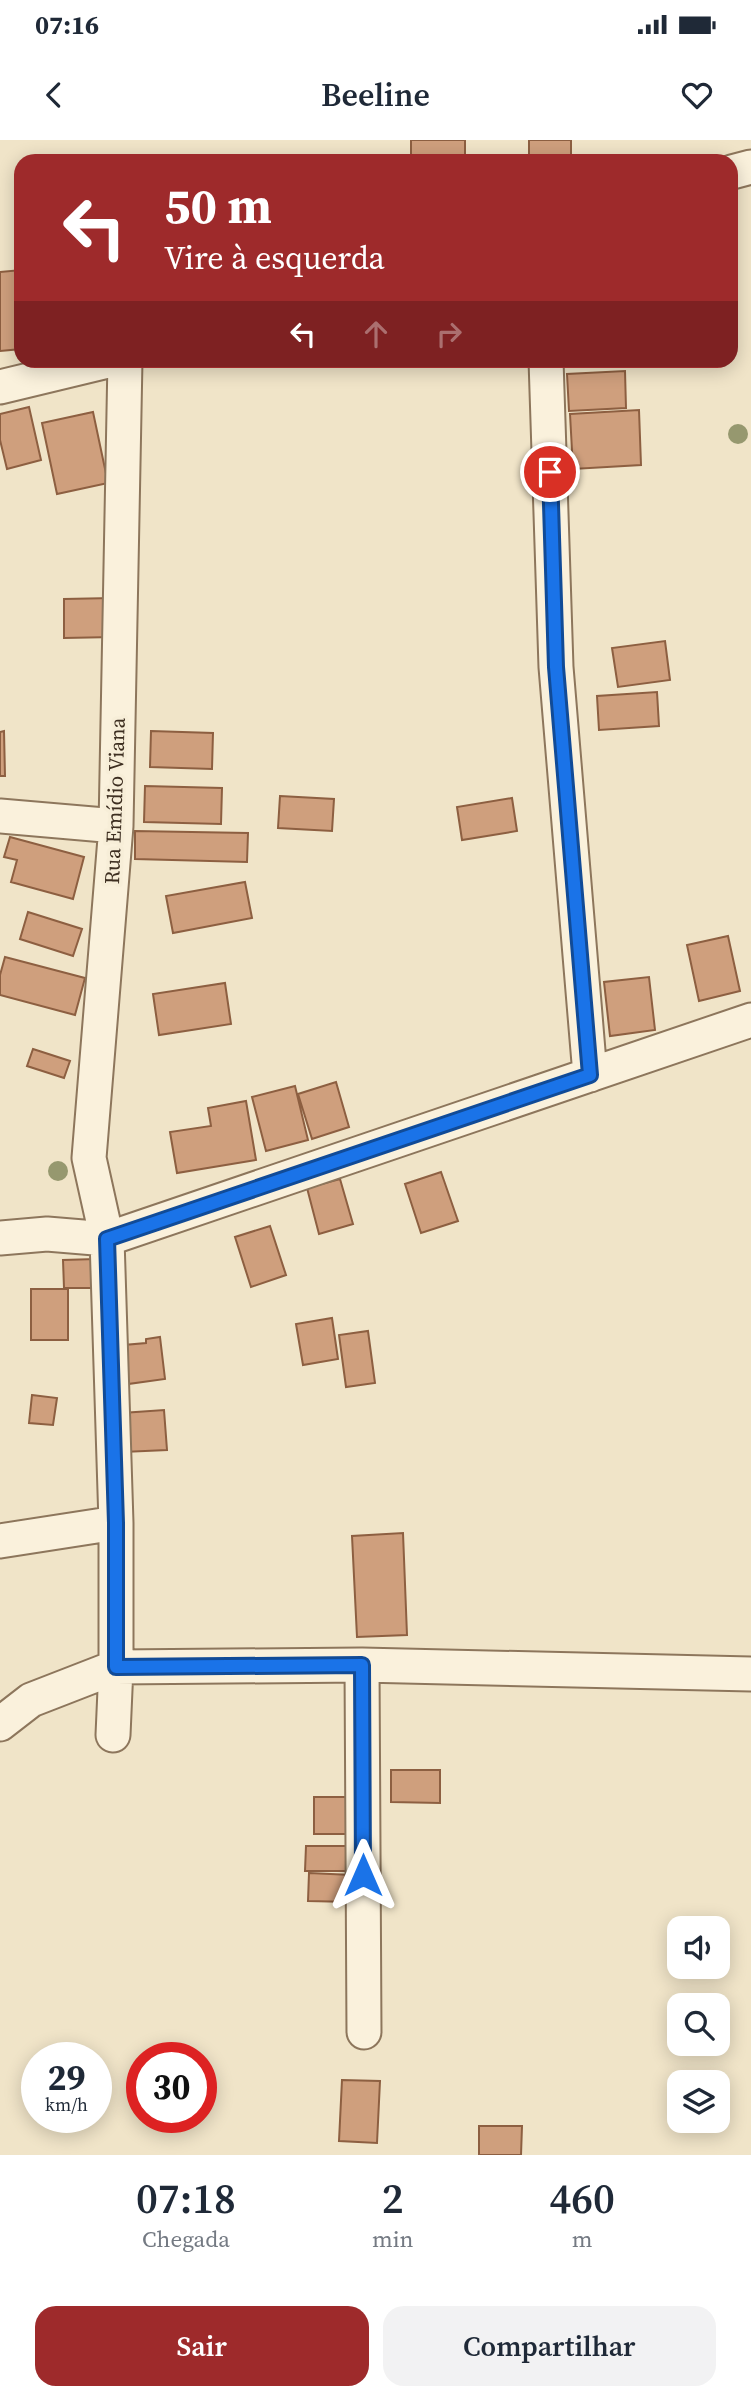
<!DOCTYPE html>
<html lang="pt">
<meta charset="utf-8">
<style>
:root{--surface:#fff;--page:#f2f2f3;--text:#1f2937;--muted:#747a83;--accent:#9e2a2b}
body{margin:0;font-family:"Source Serif 4",serif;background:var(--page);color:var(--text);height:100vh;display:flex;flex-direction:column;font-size:26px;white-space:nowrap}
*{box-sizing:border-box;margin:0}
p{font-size:23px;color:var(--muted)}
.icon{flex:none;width:38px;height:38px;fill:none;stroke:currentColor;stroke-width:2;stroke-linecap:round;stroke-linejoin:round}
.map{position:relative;height:2015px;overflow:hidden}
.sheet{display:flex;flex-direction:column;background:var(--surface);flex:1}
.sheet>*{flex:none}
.guide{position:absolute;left:14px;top:14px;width:724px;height:214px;border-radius:21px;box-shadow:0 4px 18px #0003;background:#9e2a2b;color:#fff;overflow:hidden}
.tools{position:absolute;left:667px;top:1776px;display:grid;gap:14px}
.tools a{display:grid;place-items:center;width:63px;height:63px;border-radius:14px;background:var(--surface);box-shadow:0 4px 18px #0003;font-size:35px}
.speed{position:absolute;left:21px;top:1902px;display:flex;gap:14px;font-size:35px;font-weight:700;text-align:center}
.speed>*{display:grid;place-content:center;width:91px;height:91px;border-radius:50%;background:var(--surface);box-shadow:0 4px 18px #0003;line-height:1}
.speed small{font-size:18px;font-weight:400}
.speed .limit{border:10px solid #d22;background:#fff;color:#111}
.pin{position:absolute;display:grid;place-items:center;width:60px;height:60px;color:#fff;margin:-30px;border:4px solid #fff;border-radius:50%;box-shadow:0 2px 7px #0007}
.me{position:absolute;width:77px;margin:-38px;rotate:0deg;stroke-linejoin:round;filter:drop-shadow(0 0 5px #0008)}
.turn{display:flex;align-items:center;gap:24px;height:147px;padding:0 35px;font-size:32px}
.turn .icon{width:91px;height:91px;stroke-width:2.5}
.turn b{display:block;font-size:49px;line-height:60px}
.lanes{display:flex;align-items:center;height:66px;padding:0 35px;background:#0003;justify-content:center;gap:35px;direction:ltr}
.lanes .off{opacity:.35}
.eta{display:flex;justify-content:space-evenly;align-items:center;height:119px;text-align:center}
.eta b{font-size:42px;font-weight:600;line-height:49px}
.cta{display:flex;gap:14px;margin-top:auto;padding:14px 35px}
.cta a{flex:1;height:80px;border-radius:21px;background:var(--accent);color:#fff;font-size:28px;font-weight:600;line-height:80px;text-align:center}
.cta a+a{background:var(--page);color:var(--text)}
.status{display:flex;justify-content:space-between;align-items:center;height:49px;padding:0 35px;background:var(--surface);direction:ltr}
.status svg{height:19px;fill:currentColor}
header{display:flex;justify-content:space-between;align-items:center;height:91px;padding:0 35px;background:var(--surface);font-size:32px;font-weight:600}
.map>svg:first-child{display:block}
</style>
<div class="status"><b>07:16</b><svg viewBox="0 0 49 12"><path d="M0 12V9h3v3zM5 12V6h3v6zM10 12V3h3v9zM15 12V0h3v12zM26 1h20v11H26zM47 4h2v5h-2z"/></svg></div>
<header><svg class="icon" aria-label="back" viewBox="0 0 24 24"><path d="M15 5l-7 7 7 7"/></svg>Beeline<svg class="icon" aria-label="heart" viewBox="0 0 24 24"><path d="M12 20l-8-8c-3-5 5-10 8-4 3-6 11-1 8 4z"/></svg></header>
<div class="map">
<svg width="751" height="2015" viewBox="0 0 751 2015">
<rect width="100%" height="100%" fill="#f0e4c8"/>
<path fill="#cf9f7d" stroke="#8d5f41" stroke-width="2" d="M 411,0 L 465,0 L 465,21 L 411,21 Z
M 529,0 L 571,0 L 571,21 L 529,21 Z
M 21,130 L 21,209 L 0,211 L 0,132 Z
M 625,231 L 626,268 L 569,271 L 567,234 Z
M 29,267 L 41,320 L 7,329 L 0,300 L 0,274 Z
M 639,270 L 641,325 L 573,329 L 570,274 Z
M 93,272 L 108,343 L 57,354 L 42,283 Z
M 113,458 L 114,497 L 64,498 L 64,459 Z
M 665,501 L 670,540 L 618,547 L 612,508 Z
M 657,552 L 659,586 L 599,590 L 597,556 Z
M 4,591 L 5,636 L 0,636 L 0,592 Z
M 151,591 L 213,593 L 212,629 L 150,627 Z
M 145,646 L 222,648 L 221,684 L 144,682 Z
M 280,656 L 334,659 L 332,691 L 278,688 Z
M 512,658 L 517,691 L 462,700 L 457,667 Z
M 135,691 L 248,693 L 247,722 L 135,719 Z
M 10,697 L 84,717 L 73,759 L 11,742 L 17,720 L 4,717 Z
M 245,742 L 252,778 L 173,793 L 166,756 Z
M 28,772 L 82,789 L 73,816 L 20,799 Z
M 728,796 L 740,851 L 699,861 L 687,805 Z
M 5,817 L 85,838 L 75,875 L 0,855 L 0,835 Z
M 649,837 L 655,890 L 610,896 L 604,842 Z
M 225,843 L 231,884 L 159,895 L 153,854 Z
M 33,909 L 70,921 L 64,938 L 27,926 Z
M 336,942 L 349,987 L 312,999 L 298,954 Z
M 295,946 L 308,1000 L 266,1011 L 252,957 Z
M 246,961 L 256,1020 L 177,1033 L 170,992 L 211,986 L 208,968 Z
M 441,1032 L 458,1081 L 421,1093 L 405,1044 Z
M 340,1039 L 353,1084 L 319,1094 L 307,1048 Z
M 270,1086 L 286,1135 L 251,1147 L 235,1097 Z
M 96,1119 L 97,1148 L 64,1148 L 63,1120 Z
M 31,1149 L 68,1149 L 68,1200 L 31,1200 Z
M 332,1178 L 338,1219 L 303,1225 L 296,1184 Z
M 368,1191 L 375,1243 L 346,1247 L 339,1195 Z
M 160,1197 L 165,1239 L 128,1244 L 124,1205 L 146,1203 L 146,1199 Z
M 32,1255 L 57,1258 L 53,1285 L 29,1283 Z
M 164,1270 L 167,1310 L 123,1312 L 122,1273 Z
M 403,1393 L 407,1495 L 357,1497 L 352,1396 Z
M 391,1630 L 440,1630 L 440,1663 L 391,1662 Z
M 314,1657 L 347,1657 L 347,1694 L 314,1694 Z
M 306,1706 L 352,1706 L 351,1731 L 305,1731 Z
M 309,1733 L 352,1735 L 351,1762 L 308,1761 Z
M 342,1940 L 380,1941 L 377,2003 L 339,2001 Z
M 479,1986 L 522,1986 L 521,2015 L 479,2015 Z"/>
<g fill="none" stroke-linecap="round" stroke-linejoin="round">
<g stroke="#8d765c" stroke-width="37">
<path id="minor" d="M 732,32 L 751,27
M 546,220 L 556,527 L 590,935
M 0,247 L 112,220
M 0,676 L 116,686
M 0,1098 L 47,1094 L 107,1099 L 751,880
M 0,1401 L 116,1383
M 362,1525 L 364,1892
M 0,1584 L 31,1560 L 116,1527 L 362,1525 L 751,1534
M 113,1595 L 116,1527 L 116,1383 L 107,1099 L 89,1018 L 116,686 L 125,220"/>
</g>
<use href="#minor" stroke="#faf1dc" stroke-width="33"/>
</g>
<g fill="#96986f">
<circle cx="738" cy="294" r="10"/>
<circle cx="58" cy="1031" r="10"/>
</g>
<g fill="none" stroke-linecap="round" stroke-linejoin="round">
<g stroke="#114b97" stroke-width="18">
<path id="route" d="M 363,1735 L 362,1525 L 116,1527 L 116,1383 L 107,1099 L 590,935 L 556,527 L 550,332"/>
</g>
<use href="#route" stroke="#1a73e8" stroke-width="12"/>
</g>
<g text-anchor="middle" stroke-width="7" stroke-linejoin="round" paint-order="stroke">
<g font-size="21" fill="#3d2e20" stroke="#f7eed8">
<text transform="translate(115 661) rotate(-88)" y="7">Rua Emídio Viana</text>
</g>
</g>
</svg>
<div class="tools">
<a><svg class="icon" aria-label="sound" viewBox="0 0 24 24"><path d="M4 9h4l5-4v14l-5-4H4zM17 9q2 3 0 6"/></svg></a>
<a><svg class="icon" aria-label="search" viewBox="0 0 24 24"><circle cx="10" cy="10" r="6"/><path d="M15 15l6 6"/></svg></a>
<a><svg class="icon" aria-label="layers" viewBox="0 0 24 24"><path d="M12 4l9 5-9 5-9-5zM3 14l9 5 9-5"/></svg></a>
</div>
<div class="speed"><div>29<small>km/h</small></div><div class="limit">30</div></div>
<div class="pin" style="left:550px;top:332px;background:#d93025"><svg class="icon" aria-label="arrive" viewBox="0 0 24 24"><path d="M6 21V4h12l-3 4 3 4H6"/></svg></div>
<svg class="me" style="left:363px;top:1735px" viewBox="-20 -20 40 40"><path d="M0-17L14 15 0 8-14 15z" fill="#1a73e8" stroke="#fff" stroke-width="4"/></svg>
<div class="guide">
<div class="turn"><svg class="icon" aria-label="left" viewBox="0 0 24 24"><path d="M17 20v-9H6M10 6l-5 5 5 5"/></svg><div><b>50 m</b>Vire à esquerda</div></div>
<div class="lanes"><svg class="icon" aria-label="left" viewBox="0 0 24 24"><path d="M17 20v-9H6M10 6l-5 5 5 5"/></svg><svg class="icon off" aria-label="ahead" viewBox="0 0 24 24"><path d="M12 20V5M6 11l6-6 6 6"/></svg><svg class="icon off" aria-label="right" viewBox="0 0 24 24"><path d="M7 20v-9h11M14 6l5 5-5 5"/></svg></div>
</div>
</div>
<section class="sheet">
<div class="eta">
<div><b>07:18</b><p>Chegada</p></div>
<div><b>2</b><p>min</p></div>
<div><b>460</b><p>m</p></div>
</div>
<div class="cta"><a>Sair</a><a>Compartilhar</a></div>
</section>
